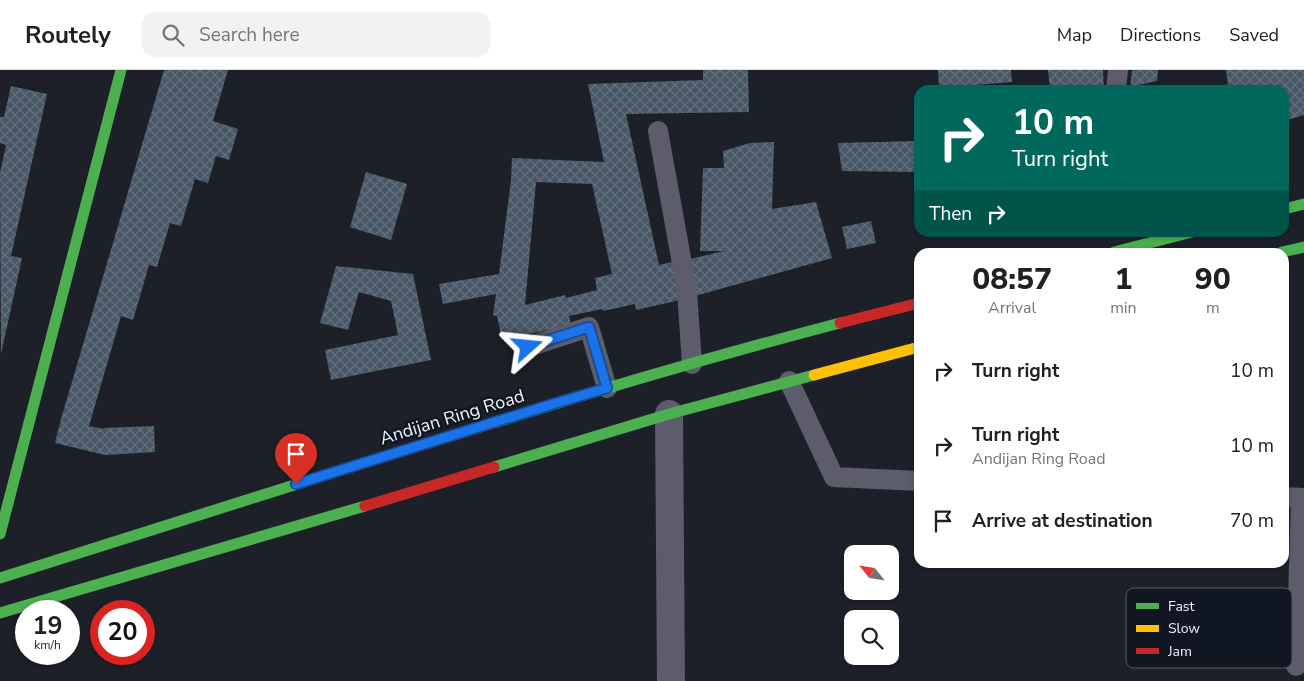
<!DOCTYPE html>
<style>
:root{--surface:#fff;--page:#f2f2f2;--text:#202124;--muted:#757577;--line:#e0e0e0}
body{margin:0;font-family:"Nunito Sans",sans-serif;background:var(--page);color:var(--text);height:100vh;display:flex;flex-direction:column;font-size:19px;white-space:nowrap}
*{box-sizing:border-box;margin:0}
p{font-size:16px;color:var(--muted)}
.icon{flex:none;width:28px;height:28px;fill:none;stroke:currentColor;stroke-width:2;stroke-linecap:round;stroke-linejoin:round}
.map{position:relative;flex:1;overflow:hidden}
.panel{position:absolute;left:914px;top:178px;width:375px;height:320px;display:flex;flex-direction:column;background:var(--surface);border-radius:15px;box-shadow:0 1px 4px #0004}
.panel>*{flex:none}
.banner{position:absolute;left:914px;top:15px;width:375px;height:152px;border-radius:15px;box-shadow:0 1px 4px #0004;background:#00695c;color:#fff;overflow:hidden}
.needle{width:32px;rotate:300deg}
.buttons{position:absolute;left:844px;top:475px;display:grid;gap:10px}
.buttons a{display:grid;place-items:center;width:55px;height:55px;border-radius:10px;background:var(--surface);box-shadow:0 1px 4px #0004;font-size:25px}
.speed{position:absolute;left:15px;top:530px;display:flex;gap:10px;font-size:25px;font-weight:700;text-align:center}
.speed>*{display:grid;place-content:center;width:65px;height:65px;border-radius:50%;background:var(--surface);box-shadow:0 1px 4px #0004;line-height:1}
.speed small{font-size:12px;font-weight:400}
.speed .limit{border:8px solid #d22;background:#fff;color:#111}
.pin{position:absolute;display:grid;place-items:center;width:42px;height:42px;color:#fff;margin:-51px -21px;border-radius:50% 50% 50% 0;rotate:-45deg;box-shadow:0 0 5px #0007}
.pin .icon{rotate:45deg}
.me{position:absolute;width:55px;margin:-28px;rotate:72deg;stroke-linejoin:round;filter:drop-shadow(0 0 4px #0008)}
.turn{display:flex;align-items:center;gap:18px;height:105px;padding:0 15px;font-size:22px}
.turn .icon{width:65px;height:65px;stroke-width:2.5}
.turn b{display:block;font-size:35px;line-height:42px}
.then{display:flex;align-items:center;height:48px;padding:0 15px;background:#0003;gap:10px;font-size:19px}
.eta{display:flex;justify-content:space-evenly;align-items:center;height:85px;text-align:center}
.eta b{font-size:30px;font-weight:800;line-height:35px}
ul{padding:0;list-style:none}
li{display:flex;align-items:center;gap:15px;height:75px;padding:0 15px}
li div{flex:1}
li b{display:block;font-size:19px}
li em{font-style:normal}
header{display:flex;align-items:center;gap:30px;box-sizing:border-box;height:70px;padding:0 25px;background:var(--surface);border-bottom:1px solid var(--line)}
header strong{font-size:24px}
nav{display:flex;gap:28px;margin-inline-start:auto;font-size:18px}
.search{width:350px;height:45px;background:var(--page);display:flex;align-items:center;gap:12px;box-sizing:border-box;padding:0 18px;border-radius:15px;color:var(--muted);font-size:19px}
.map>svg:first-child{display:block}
</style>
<header>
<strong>Routely</strong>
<div class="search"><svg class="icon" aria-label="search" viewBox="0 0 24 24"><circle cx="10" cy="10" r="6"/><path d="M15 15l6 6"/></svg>Search here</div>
<nav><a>Map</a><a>Directions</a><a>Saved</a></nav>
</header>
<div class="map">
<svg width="1304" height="611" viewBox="0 0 1304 611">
<defs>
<pattern id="building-cross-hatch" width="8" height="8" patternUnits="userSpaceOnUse" patternTransform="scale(1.25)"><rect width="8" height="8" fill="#495867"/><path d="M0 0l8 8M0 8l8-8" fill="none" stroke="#64707e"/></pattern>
</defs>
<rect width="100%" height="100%" fill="#1d2028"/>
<path fill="url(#building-cross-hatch)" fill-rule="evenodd" d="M 164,0 L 228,0 L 213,51 L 238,59 L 229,90 L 216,86 L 208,113 L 195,109 L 181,156 L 170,153 L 157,197 L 149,195 L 133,250 L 121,246 L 89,356 L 103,359 L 103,358 L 154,356 L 155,382 L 105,385 L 55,373 L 61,349 Z
M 703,0 L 748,0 L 749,42 L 626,44 L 659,195 L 672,192 L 680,230 L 636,240 L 635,234 L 603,241 L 602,239 L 569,246 L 571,255 L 502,270 L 497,246 L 493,245 L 496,224 L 443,234 L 439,214 L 499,204 L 511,110 L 512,88 L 604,92 L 588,14 L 703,10 ZM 536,112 L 592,114 L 612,204 L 595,208 L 597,220 L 566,228 L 565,225 L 525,235 Z
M 938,0 L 1011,0 L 1012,12 L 939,18 Z
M 1048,0 L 1103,0 L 1104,20 L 1050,20 Z
M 1132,0 L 1158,0 L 1157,11 L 1130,17 Z
M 1226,0 L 1304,0 L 1304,45 L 1284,51 L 1284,20 L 1207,20 L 1228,14 Z
M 11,16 L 47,24 L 11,186 L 22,188 L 1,284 L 0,103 L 6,75 L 0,73 L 0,47 L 4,47 Z
M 919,71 L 919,102 L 842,101 L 838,73 Z
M 774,72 L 772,139 L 816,132 L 832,188 L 695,226 L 686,190 L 724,181 L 700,181 L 703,98 L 724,98 L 723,81 L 750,73 Z
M 366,102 L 407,114 L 391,170 L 350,157 Z
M 871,151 L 876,173 L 847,179 L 842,157 Z
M 336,196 L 413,204 L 431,290 L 331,310 L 325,280 L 398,265 L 391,231 L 359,222 L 348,260 L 320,253 Z"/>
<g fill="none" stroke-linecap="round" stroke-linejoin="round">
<path stroke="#5c5c6c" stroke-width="20" d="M 1116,20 L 1118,0
M 658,61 L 687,221 L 692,294
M 528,277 L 589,257 L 607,318
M 789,311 L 834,407 L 919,411
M 1284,427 L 1304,428
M 1296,596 L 1301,428"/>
<path stroke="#5c5c6c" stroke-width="28" d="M 669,344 L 671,611"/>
<path stroke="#4caf50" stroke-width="11" d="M 1284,139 L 1304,134
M 1114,182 L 1192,162
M 1282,182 L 1304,177
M 497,352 C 611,316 725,283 840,253
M 494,397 L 669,344 L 814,305
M 0,464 L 121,0
M 0,508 L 329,404
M 0,543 L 365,436"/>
<path stroke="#ffc107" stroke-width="11" d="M 814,305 L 919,277"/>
<path stroke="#c62828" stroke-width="11" d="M 840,253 L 919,233
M 329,404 L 497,352
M 365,436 L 494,397"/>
</g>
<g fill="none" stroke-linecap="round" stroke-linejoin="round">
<g stroke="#114b97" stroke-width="12">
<path id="route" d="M 296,414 L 556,333 L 607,318 L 589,257 L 528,277"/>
</g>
<use href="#route" stroke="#1a73e8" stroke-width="9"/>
</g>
<g text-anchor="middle" stroke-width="5" stroke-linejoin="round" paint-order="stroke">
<g font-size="18" fill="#eef2fb" stroke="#101622">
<text transform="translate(452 347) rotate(-17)" y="6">Andijan Ring Road</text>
</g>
</g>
<rect x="1126" y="518" width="166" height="80" rx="8" fill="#101622" stroke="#535863" stroke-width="1"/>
<rect x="1136" y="533" width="23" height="6" fill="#4caf50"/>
<rect x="1136" y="555" width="23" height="7" fill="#ffc107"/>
<rect x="1136" y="578" width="23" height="6" fill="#c62828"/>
<g font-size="14" fill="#eef2fb">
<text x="1168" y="541">Fast</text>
<text x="1168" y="563">Slow</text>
<text x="1168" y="586">Jam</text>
</g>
</svg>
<div class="buttons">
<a><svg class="needle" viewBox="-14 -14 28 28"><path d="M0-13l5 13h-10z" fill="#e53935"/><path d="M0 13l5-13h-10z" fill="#757577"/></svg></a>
<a><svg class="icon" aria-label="search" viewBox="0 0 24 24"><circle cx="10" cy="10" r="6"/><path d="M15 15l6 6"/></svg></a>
</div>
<div class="speed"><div>19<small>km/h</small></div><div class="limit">20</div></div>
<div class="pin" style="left:296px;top:414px;background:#d93025"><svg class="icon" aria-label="arrive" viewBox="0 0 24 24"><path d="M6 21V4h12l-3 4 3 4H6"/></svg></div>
<svg class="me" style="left:528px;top:277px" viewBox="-20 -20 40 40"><path d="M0-17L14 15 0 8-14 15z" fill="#1a73e8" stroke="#fff" stroke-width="4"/></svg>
<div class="banner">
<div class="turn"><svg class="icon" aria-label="right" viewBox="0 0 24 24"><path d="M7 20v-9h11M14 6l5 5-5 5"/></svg><div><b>10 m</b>Turn right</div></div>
<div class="then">Then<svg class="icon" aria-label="right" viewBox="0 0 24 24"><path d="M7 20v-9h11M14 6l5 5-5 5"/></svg></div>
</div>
<section class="panel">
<div class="eta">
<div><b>08:57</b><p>Arrival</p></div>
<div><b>1</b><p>min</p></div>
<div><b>90</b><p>m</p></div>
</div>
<ul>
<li><svg class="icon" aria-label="right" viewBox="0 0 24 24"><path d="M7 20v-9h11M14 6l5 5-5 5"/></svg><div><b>Turn right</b></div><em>10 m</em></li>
<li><svg class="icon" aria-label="right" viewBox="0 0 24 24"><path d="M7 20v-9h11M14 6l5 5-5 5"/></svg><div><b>Turn right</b><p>Andijan Ring Road</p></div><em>10 m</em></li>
<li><svg class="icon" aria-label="arrive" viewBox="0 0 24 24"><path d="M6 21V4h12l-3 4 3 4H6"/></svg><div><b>Arrive at destination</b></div><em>70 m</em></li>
</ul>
</section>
</div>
